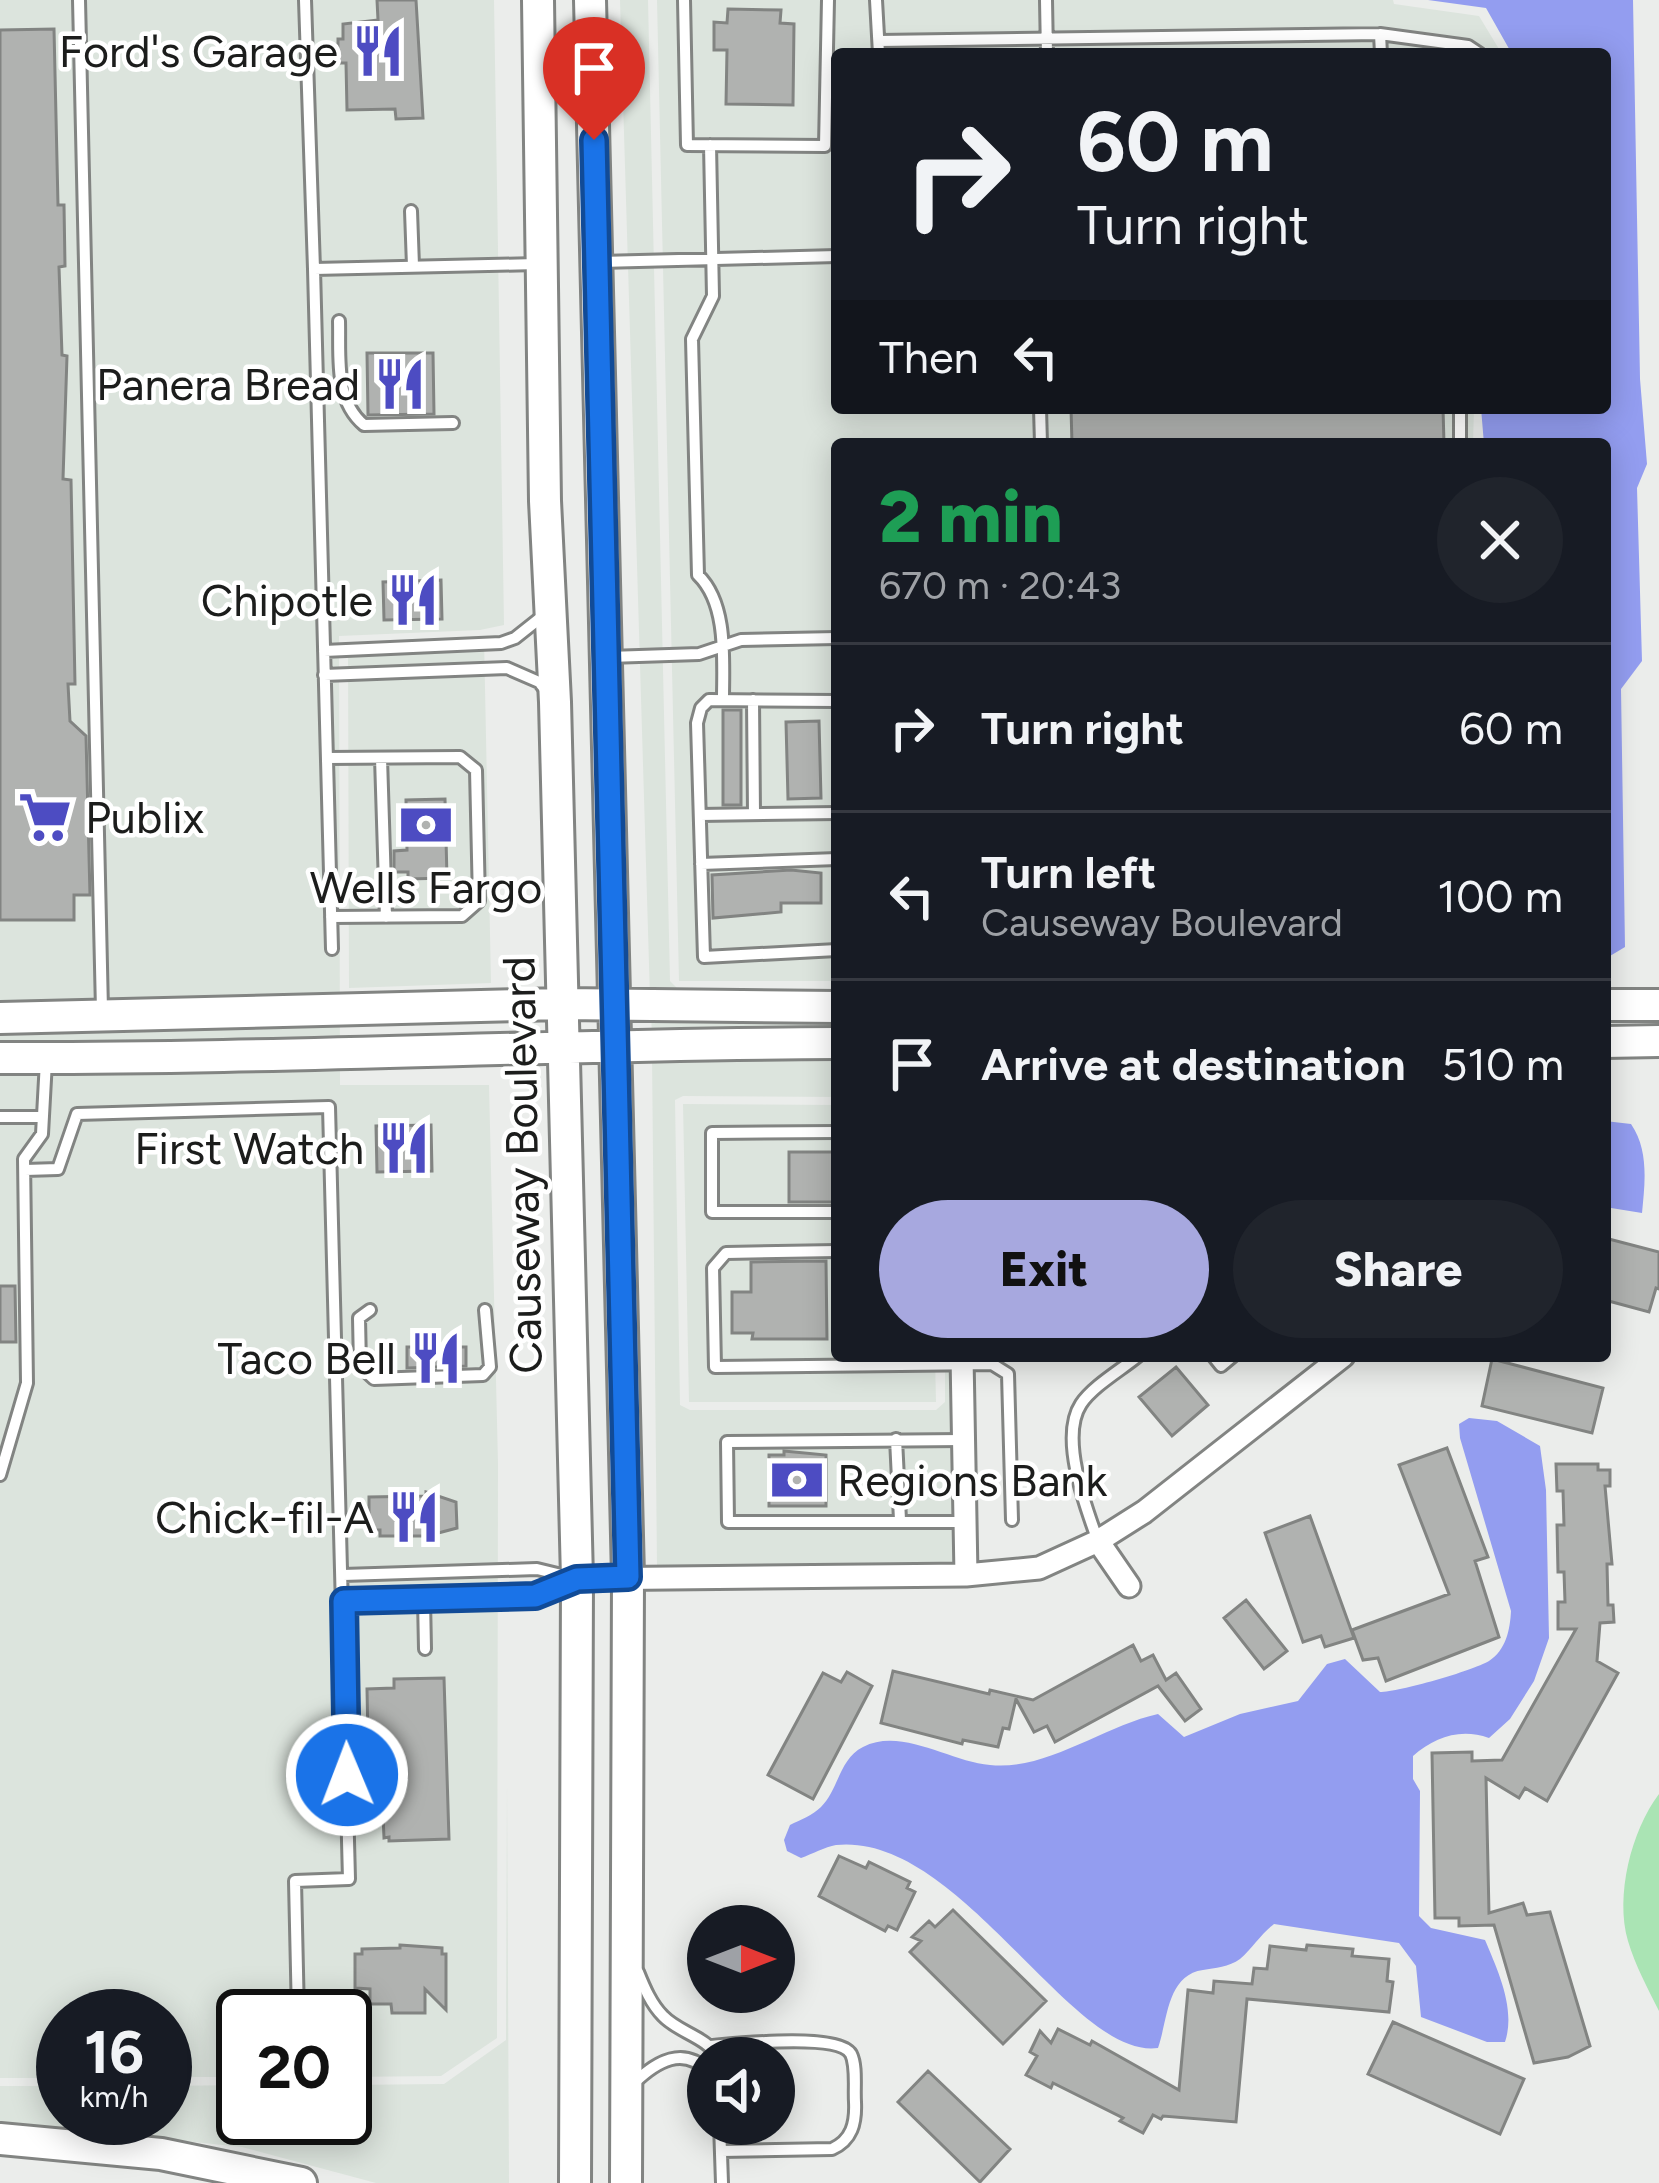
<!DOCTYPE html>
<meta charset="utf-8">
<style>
:root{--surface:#171b24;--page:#20242c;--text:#f1f3f6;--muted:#9ea1a6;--line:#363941;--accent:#a7a8df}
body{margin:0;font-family:Figtree,sans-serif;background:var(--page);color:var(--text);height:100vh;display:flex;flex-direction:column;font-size:45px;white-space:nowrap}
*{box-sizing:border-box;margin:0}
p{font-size:39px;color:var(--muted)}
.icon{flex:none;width:66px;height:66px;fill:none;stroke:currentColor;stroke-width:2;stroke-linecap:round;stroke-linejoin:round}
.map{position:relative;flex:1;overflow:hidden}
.drawer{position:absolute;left:831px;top:438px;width:780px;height:924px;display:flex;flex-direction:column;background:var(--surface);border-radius:12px;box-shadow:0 6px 30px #0003}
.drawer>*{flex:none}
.top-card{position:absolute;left:831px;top:48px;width:780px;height:366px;border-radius:12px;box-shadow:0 6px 30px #0003;background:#171b24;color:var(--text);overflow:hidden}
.needle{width:78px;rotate:90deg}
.buttons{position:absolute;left:687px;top:1905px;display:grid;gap:24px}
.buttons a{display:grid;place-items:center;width:108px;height:108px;border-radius:50%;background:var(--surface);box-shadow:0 6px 30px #0003;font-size:60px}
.speed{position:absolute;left:36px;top:1989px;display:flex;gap:24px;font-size:60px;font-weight:700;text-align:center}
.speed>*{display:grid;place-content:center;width:156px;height:156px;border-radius:50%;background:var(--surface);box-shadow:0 6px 30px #0003;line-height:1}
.speed small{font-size:30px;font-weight:400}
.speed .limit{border:6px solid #111;border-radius:18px;background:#fff;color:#111}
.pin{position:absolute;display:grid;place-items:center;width:102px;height:102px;color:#fff;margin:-123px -51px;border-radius:50% 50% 50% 0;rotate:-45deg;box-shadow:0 0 12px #0007}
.pin .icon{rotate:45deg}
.me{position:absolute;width:132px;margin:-66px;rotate:359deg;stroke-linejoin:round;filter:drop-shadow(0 0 9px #0008)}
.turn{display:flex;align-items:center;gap:42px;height:252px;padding:0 48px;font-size:54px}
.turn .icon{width:156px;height:156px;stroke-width:2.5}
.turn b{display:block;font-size:84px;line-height:102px}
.then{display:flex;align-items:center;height:114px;padding:0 48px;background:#0003;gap:24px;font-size:45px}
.round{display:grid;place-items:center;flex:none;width:126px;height:126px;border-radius:63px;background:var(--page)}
.headline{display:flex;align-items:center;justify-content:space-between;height:204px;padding:0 48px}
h1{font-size:72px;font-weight:800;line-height:90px;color:#1e9e55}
.primary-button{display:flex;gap:24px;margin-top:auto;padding:24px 48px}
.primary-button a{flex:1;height:138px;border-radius:72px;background:var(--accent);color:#111;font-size:48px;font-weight:800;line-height:138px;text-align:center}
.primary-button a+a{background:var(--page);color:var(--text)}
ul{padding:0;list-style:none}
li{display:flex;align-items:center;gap:36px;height:168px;padding:0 48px;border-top:3px solid var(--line)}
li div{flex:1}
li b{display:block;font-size:45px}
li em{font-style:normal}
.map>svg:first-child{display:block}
</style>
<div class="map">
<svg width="1659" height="2183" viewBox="0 0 1659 2183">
<rect width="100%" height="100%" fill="#ebedeb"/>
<path fill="#dce4dd" d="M 0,0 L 494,0 L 504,625 L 480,630 L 339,636 L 340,1085 L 489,1085 L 498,1464 L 497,2038 L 441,2076 L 345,2077 L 345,2016 L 243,2016 L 243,2077 L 165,2077 L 165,2016 L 63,2016 L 63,2078 L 0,2078 Z
M 620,0 L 648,0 L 670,981 L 679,990 L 837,989 L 837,998 L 650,997 Z
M 657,0 L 1393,0 L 1394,4 L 1479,16 L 1502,54 L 837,54 L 837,408 L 1474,408 L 1473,444 L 837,444 L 837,981 L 679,981 Z
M 484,638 L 491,983 L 349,988 L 348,643 Z
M 651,1016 L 837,1017 L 837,1034 L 652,1034 Z
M 837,1053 L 837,1097 L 683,1096 L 675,1100 L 680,1405 L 690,1410 L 936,1410 L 945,1402 L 945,1356 L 951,1356 L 954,1565 L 657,1567 L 652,1054 Z
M 683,1104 L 837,1105 L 837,1356 L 935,1356 L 936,1402 L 689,1402 Z
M 507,1782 L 509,2183 L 376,2183 L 242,2147 L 0,2122 L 0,2086 L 63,2086 L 63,2118 L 165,2118 L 165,2086 L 243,2085 L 243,2118 L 345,2118 L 345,2085 L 444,2084 L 506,2040 Z"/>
<path fill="#aae4b4" d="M 1659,1794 L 1659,2011 C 1648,1989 1635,1965 1628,1941 C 1615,1896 1631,1831 1659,1794 Z"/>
<path fill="#939df0" d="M 1428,0 L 1633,0 L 1640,379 L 1647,464 L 1637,488 L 1642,661 L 1621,689 L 1625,947 L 1605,959 L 1605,444 L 1484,444 L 1481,408 L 1605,408 L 1605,54 L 1512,54 L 1486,8 Z
M 1605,1121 L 1631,1124 C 1649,1150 1645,1183 1642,1213 L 1605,1207 Z
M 1469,1418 L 1497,1421 L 1540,1446 L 1546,1490 L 1549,1638 L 1534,1681 L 1510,1719 L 1489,1738 C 1460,1728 1435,1737 1413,1756 L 1413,1779 L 1420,1791 L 1419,1916 L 1431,1928 L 1485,1940 C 1498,1971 1516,2009 1505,2042 L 1487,2042 L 1421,2017 L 1416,1966 L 1399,1943 L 1274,1924 C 1261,1934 1252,1949 1240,1959 C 1229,1967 1215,1968 1203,1970 C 1167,1975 1168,2019 1158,2048 C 1071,2060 960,1832 836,1845 C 825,1847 812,1854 801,1858 L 787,1851 L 784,1840 L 790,1825 C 800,1820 813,1815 821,1807 C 839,1789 839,1759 863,1747 C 902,1727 950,1762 990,1765 C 1047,1771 1103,1726 1158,1714 L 1184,1737 L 1240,1714 L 1298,1701 L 1327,1664 L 1345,1659 L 1380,1692 C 1399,1692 1472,1671 1489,1661 C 1506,1650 1510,1630 1511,1611 L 1460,1438 L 1459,1424 Z"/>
<path fill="#b0b2b0" stroke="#828482" stroke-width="3" d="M 377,0 L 416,0 L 423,118 L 396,119 L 395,109 L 347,110 L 346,63 L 338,63 L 338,39 L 343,39 L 343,24 L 378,20 Z
M 728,9 L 781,10 L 780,23 L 794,24 L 793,105 L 726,104 L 727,50 L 714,50 L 714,22 L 727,23 Z
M 54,29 L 58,205 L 64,205 L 65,266 L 59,267 L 62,355 L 67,356 L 63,479 L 71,480 L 75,684 L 68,684 L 70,721 L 86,736 L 90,895 L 74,895 L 74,920 L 0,920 L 0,30 Z
M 367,353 L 433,353 L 434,414 L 368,415 Z
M 1071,408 L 1443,408 L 1444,444 L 1072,444 Z
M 441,580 L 442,619 L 384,620 L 383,582 Z
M 723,710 L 741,710 L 741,805 L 723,805 Z
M 819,721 L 821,798 L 788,799 L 786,722 Z
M 445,799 L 447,878 L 408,879 L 408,872 L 394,872 L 394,851 L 407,850 L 406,800 Z
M 791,870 L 821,873 L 821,903 L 781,903 L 781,912 L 713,918 L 712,875 Z
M 431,1125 L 432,1171 L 377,1172 L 376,1126 Z
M 789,1152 L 837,1152 L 837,1202 L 789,1202 Z
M 1605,1238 L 1659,1252 L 1659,1289 L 1656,1288 L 1649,1312 L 1605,1300 Z
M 826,1261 L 827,1339 L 752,1339 L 753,1333 L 732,1333 L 732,1292 L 751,1292 L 751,1262 Z
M 0,1286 L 15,1286 L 16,1342 L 0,1342 Z
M 407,1347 L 466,1347 L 466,1366 L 407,1368 Z
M 1492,1359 L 1603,1388 L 1592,1433 L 1482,1406 Z
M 1176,1367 L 1208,1405 L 1172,1436 L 1139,1397 Z
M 1447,1448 L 1488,1557 L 1475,1561 L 1499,1637 L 1386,1681 L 1378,1658 L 1363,1660 L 1352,1630 L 1449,1594 L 1399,1465 Z
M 784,1451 L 826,1455 L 826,1506 L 769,1506 L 769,1455 L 784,1455 Z
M 1556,1464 L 1598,1464 L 1598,1470 L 1610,1470 L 1610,1486 L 1605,1486 L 1612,1564 L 1607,1564 L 1608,1605 L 1613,1605 L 1614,1622 L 1600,1623 L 1597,1661 L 1618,1673 L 1547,1801 L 1525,1788 L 1519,1798 L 1486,1778 L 1489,1913 L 1523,1903 L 1527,1915 L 1550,1912 L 1590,2046 L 1568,2057 L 1534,2063 L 1494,1925 L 1459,1926 L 1459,1918 L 1435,1918 L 1432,1753 L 1472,1752 L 1472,1761 L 1502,1760 L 1576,1629 L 1558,1629 L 1558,1602 L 1565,1602 L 1564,1572 L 1558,1572 L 1557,1525 L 1564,1525 L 1563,1491 L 1557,1491 Z
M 426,1492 L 456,1502 L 457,1528 L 427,1536 L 380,1536 L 380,1530 L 369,1530 L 369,1497 L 426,1496 Z
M 1310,1516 L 1354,1638 L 1325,1647 L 1321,1636 L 1303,1642 L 1265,1533 Z
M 1246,1600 L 1287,1651 L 1264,1669 L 1224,1618 Z
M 1133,1645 L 1141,1661 L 1153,1655 L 1166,1680 L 1176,1673 L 1201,1709 L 1185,1721 L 1158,1686 L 1055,1742 L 1047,1726 L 1034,1732 L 1016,1699 L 1009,1729 L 1003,1728 L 998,1747 L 963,1740 L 962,1744 L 881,1723 L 893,1671 L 989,1694 L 990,1690 L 1033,1700 Z
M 847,1672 L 872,1686 L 813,1799 L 768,1775 L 823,1673 L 841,1682 Z
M 444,1678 L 449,1839 L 389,1841 L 389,1837 L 384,1838 L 380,1744 L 368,1740 L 367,1689 L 394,1688 L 394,1679 Z
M 839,1856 L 866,1868 L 869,1862 L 910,1882 L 907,1888 L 915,1892 L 897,1930 L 888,1926 L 885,1931 L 819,1896 Z
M 953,1910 L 1046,2001 L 1003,2044 L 910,1952 L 921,1941 L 912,1937 L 929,1921 L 935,1927 Z
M 400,1945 L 442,1948 L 442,1954 L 446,1954 L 446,2010 L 425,1989 L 425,2013 L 392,2013 L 391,2004 L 370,2004 L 370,1989 L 355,1988 L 355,1954 L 362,1954 L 362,1949 L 400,1948 Z
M 1307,1945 L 1353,1949 L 1352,1956 L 1389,1959 L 1387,1981 L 1393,1982 L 1389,2012 L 1247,1999 L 1236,2122 L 1163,2116 L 1161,2119 L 1153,2115 L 1143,2133 L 1120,2121 L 1123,2118 L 1053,2083 L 1051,2088 L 1026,2075 L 1037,2056 L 1030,2052 L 1040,2031 L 1051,2043 L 1058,2029 L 1090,2045 L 1092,2041 L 1179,2090 L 1188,1990 L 1213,1993 L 1214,1981 L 1252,1984 L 1254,1968 L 1267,1969 L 1270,1946 L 1306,1950 Z
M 1393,2022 L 1524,2079 L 1500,2134 L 1368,2074 Z
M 928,2071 L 1010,2149 L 980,2182 L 898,2102 Z"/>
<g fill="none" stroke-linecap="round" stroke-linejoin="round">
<g stroke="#828482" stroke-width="16">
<path id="lane" d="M 79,0 L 102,1010
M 305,0 L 314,269 L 537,264
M 684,0 L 687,145 L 825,146 L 828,0
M 876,0 L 879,54
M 1046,0 L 1047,54
M 1380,34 L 1381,54
M 879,41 L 1380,34 L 1468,46 L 1480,54
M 710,145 L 713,296 L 692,339 L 698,575 C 728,604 723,660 723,700
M 411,211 L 413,266
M 600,262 L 837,256
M 314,269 L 332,949
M 339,321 C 340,357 334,400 364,425 L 453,423
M 1040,408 L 1041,444
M 1460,408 L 1460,444
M 324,651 L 501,643 L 515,638 L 544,615
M 609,657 L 699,654 L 741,640 L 837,638
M 324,675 L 507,668 L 539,682 L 547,692
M 753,700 L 754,814
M 837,701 L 709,700 L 701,708 L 697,723 L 704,957 L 837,950
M 327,758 L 460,757 L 476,770 L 479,901 L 462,916 L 331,917
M 381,758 L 386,917
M 700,815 L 837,813
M 701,864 L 837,859
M 0,1117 L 43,1117
M 837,1132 L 712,1133 L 712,1212 L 837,1212
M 25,1170 L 58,1169 L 77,1114 L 329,1107 L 349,1879 L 295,1881 L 298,2016
M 837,1251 L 726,1253 L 713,1268 L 715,1367 L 992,1364 L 1008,1374 L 1012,1520
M 370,1310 L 359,1318 L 360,1366 L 374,1379 L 483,1375 L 490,1367 L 485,1310
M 1213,1356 L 1221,1366 L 1233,1356
M 896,1439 L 900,1520
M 963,1440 L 727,1442 L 728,1522 L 965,1522
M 0,1475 L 27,1383 L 24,1159 L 42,1134 L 46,1061
M 1098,1541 C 1086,1508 1059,1437 1081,1404 C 1093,1386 1121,1370 1138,1356
M 343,1575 L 537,1569 L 574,1578
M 424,1599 L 425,1649
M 344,1601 L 535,1596 L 572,1581
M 638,1972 C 644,1987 651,2004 663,2016 C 679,2033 708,2037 718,2058
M 710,2046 C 735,2044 839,2033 851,2054 C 857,2066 854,2088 855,2102 C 856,2123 852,2140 832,2149 L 721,2151
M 634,2083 C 657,2061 683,2046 708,2071
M 720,2124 L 722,2183"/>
</g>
<g stroke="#828482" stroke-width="27">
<path id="street" d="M 962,1356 L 966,1575
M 1098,1541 L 1129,1586
M 577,1579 L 966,1575 L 1039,1568 L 1098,1541 L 1144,1512 L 1343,1356"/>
</g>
<g stroke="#828482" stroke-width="36">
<path id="secondary" d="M 538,0 L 545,501 L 555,702 L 577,1579 L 575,2183
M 590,0 L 628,1577 L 626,2183
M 1605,1005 L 1659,1005
M 0,1018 L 563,1004 L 837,1007
M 1605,1042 L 1659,1041
M 0,1058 C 279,1059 558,1044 837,1043
M 0,2139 L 161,2154 L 301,2183"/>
</g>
<use href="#lane" stroke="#fff" stroke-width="10"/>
<use href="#street" stroke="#fff" stroke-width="21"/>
<use href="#secondary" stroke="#fff" stroke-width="30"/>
</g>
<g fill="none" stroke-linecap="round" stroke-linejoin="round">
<g stroke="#114b97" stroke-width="30">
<path id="route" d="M 347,1775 L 344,1601 L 535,1596 L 577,1579 L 628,1577 L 594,140"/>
</g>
<use href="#route" stroke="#1a73e8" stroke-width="21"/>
</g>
<defs>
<g id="restaurant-bare" transform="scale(4.14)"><path d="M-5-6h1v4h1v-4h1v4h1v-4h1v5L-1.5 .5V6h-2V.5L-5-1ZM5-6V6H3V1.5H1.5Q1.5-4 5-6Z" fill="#4d4cc2" stroke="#fff" stroke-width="2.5" paint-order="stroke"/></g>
<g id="supermarket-bare" transform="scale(4.14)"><path d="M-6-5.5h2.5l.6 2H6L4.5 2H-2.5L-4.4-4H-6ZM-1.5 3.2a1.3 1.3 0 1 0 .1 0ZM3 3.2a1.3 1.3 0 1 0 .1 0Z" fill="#4d4cc2" stroke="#fff" stroke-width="2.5" paint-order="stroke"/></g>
<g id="bank-bare" transform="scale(4.14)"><path d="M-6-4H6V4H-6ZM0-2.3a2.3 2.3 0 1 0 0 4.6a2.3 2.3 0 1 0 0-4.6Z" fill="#4d4cc2" stroke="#fff" stroke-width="2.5" paint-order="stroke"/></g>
</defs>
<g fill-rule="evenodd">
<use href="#restaurant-bare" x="378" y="51"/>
<use href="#restaurant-bare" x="400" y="384"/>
<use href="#restaurant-bare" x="413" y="600"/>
<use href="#supermarket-bare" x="45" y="817"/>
<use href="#bank-bare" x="426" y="825"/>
<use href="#restaurant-bare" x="404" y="1148"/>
<use href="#restaurant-bare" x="436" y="1358"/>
<use href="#bank-bare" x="797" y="1480"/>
<use href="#restaurant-bare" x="414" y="1517"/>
</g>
<g text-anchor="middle" stroke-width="9" stroke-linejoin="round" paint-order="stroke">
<g font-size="45" fill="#1c1d1c" stroke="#fff" text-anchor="end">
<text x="338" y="67">Ford's Garage</text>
<text x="360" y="400">Panera Bread</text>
<text x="373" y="616">Chipotle</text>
<text x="85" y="833" text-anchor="start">Publix</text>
<text x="426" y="903" text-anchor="middle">Wells Fargo</text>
<text x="364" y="1164">First Watch</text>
<text x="396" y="1374">Taco Bell</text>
<text x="837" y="1496" text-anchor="start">Regions Bank</text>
<text x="374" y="1533">Chick-fil-A</text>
</g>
<g font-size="45" fill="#1c1d1c" stroke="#fff">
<text transform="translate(522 1165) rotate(-91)" y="16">Causeway Boulevard</text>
</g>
</g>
</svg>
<div class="buttons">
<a><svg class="needle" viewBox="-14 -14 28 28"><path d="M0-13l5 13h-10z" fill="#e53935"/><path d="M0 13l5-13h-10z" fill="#9ea1a6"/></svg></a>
<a><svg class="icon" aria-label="sound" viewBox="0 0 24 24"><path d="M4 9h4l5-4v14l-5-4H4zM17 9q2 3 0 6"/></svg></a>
</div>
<div class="speed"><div>16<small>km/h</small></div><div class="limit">20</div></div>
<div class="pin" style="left:594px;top:140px;background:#d93025"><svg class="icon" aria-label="arrive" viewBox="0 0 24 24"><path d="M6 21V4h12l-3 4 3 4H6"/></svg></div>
<svg class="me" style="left:347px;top:1775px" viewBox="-20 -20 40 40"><circle r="17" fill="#1a73e8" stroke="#fff" stroke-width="3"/><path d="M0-11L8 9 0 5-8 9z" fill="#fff"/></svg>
<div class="top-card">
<div class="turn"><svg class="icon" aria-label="right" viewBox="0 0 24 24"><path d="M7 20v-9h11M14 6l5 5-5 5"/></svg><div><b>60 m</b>Turn right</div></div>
<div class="then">Then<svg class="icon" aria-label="left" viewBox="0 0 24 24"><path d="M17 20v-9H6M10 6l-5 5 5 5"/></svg></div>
</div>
<section class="drawer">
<div class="headline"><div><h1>2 min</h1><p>670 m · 20:43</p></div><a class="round"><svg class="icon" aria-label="close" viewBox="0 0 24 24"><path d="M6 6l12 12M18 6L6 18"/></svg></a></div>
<ul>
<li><svg class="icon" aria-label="right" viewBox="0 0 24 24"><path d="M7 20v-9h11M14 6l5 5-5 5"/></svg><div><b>Turn right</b></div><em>60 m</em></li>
<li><svg class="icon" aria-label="left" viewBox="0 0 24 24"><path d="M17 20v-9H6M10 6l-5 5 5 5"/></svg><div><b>Turn left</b><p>Causeway Boulevard</p></div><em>100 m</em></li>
<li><svg class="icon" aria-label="arrive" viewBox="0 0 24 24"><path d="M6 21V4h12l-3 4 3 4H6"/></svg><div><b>Arrive at destination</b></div><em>510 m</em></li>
</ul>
<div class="primary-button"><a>Exit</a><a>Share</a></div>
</section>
</div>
